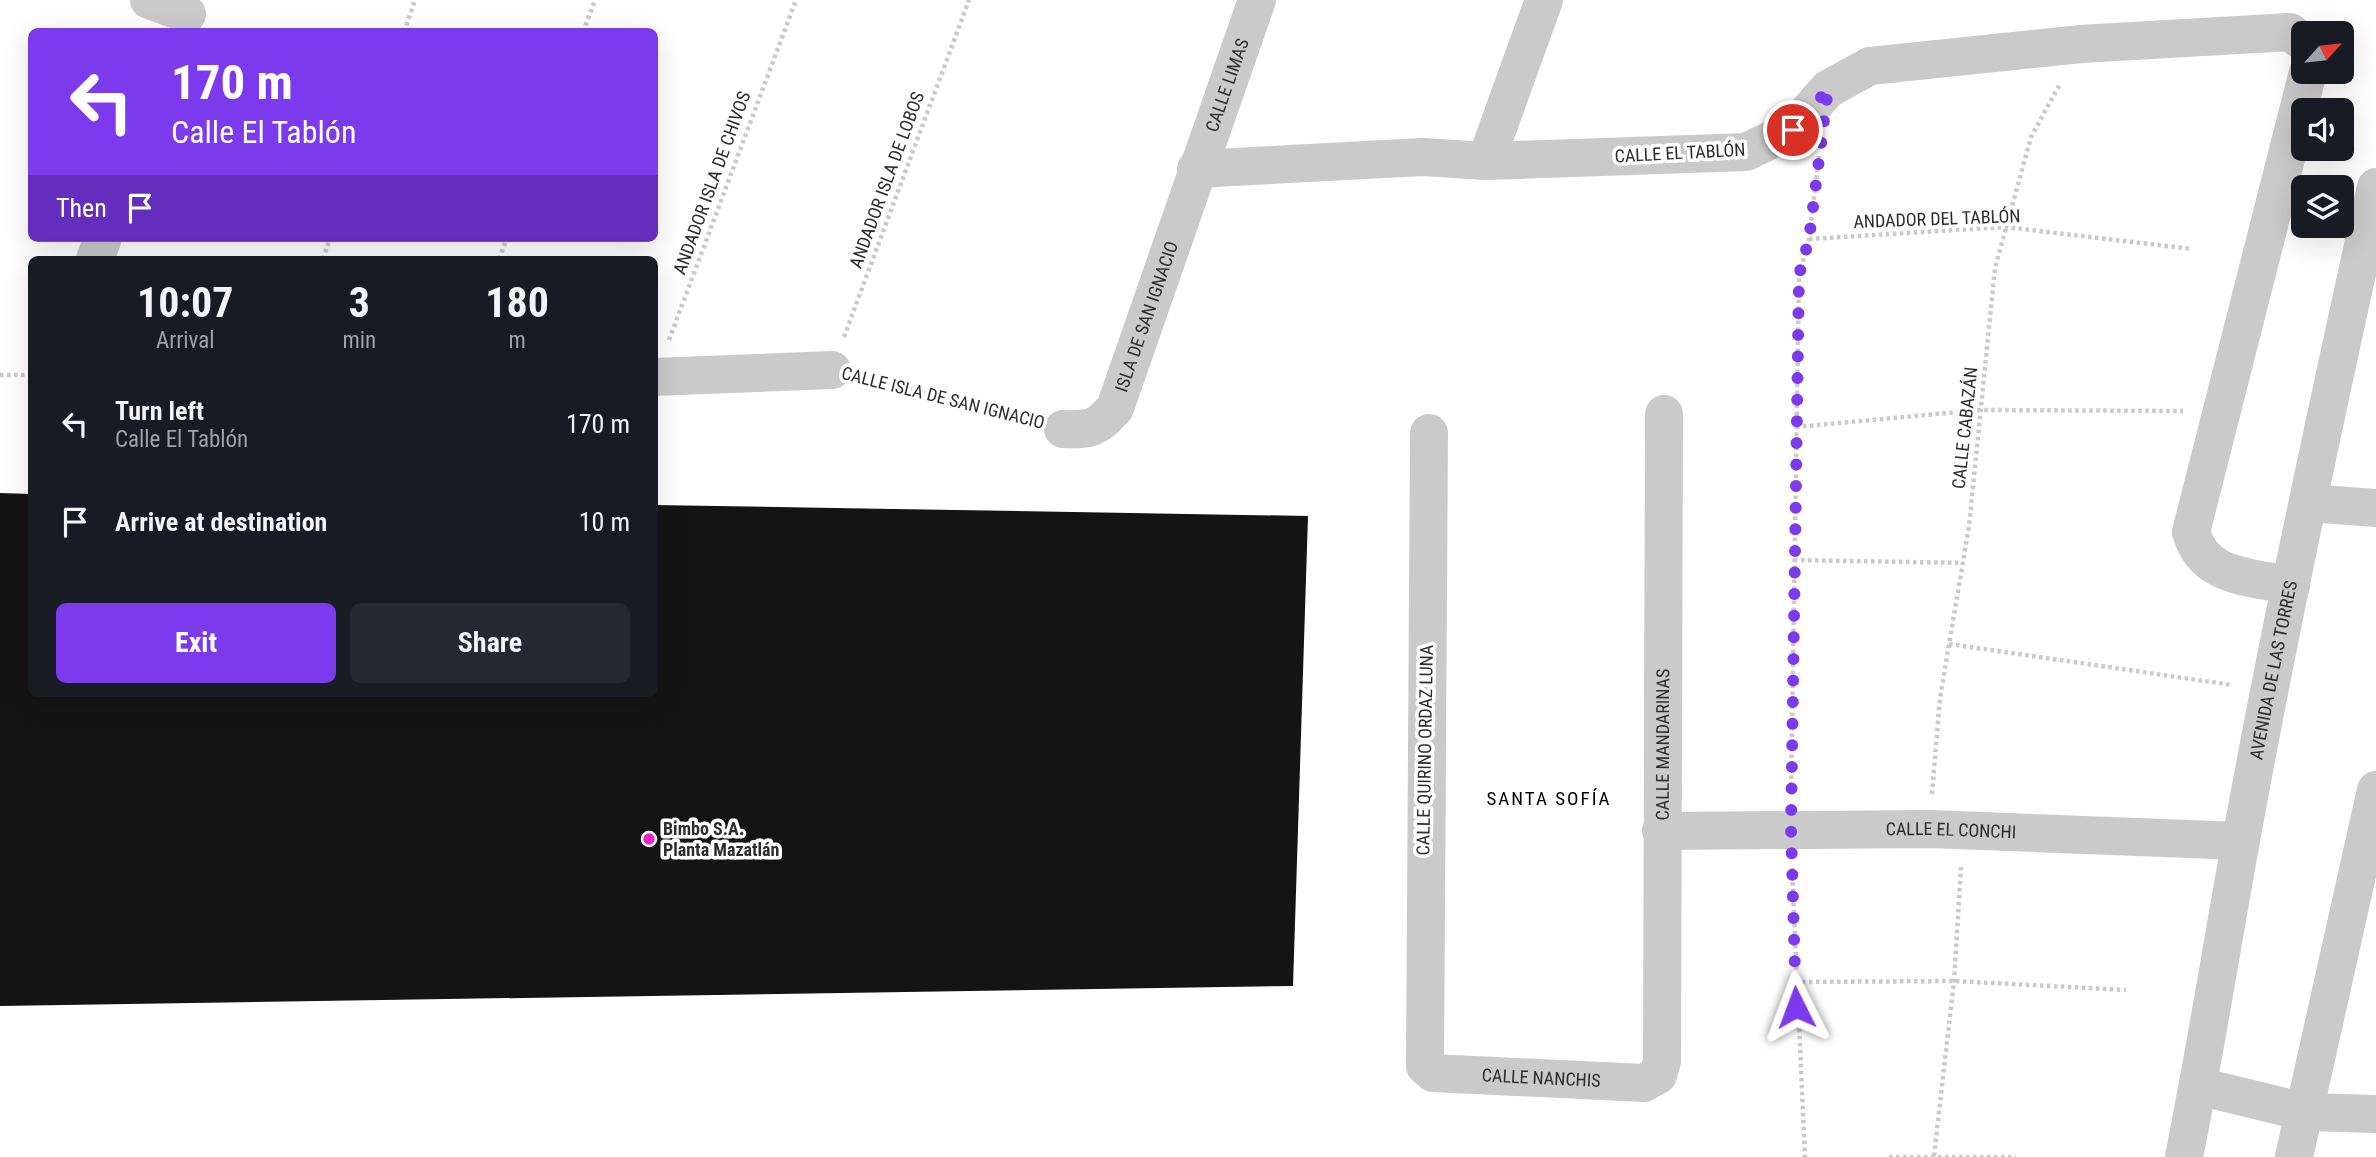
<!DOCTYPE html>
<meta charset="utf-8">
<style>
:root{--surface:#171b24;--page:#242831;--text:#f1f3f6;--muted:#9ea1a6;--accent:#7c3aed}
body{margin:0;font-family:"Roboto Condensed",sans-serif;background:var(--page);color:var(--text);height:100vh;display:flex;flex-direction:column;font-size:26px;white-space:nowrap}
*{box-sizing:border-box;margin:0}
p{font-size:23px;color:var(--muted)}
.icon{flex:none;width:38px;height:38px;fill:none;stroke:currentColor;stroke-width:2;stroke-linecap:round;stroke-linejoin:round}
.map{position:relative;flex:1;overflow:hidden}
.panel{position:absolute;left:28px;top:256px;width:630px;height:441px;display:flex;flex-direction:column;background:var(--surface);border-radius:10px;box-shadow:0 7px 28px #0002}
.panel>*{flex:none}
.hud{position:absolute;left:28px;top:28px;width:630px;height:214px;border-radius:10px;box-shadow:0 7px 28px #0002;background:#7c3aed;color:#fff;overflow:hidden}
.needle{width:46px;rotate:63deg}
.fabs{position:absolute;left:2291px;top:21px;display:grid;gap:14px}
.fabs a{display:grid;place-items:center;width:63px;height:63px;border-radius:10px;background:var(--surface);box-shadow:0 7px 28px #0002;font-size:35px}
.pin{position:absolute;display:grid;place-items:center;width:60px;height:60px;color:#fff;margin:-30px;border:4px solid #fff;border-radius:50%;box-shadow:0 2px 7px #0007}
.me{position:absolute;width:77px;margin:-38px;rotate:357deg;stroke-linejoin:round;filter:drop-shadow(0 0 5px #0008)}
.turn{display:flex;align-items:center;gap:24px;height:147px;padding:0 28px;font-size:32px}
.turn .icon{width:91px;height:91px;stroke-width:2.5}
.turn b{display:block;font-size:49px;line-height:60px}
.then{display:flex;align-items:center;height:66px;padding:0 28px;background:#0003;gap:14px;font-size:26px}
.eta{display:flex;justify-content:space-evenly;align-items:center;height:119px;text-align:center}
.eta b{font-size:42px;font-weight:700;line-height:49px}
.button{display:flex;gap:14px;margin-top:auto;padding:14px 28px}
.button a{flex:1;height:80px;border-radius:10px;background:var(--accent);color:#fff;font-size:28px;font-weight:700;line-height:80px;text-align:center}
.button a+a{background:var(--page);color:var(--text)}
ul{padding:0;list-style:none}
li{display:flex;align-items:center;gap:21px;height:98px;padding:0 28px}
li div{flex:1}
li b{display:block;font-size:26px}
li em{font-style:normal}
.map>svg:first-child{display:block}
</style>
<div class="map">
<svg width="2376" height="1157" viewBox="0 0 2376 1157">
<rect width="100%" height="100%" fill="#fff"/>
<path fill="#141414" d="M 0,493 L 32,494 L 32,693 L 654,693 L 654,505 L 1308,516 L 1293,986 L 0,1006 Z"/>
<g fill="none" stroke-linecap="round" stroke-linejoin="round">
<path stroke="#cacaca" stroke-width="4.5" stroke-dasharray="3.5 3.5" stroke-linecap="butt" d="M 404,32 L 415,0
M 583,32 L 595,0
M 1809,239 L 2005,227 L 2192,249
M 323,259 L 330,238
M 499,259 L 507,238
M 844,337 L 969,0
M 669,340 L 796,0
M 0,375 L 32,375
M 868,378 L 1029,420
M 1796,427 L 1980,410 L 2183,411
M 1794,560 L 1963,563
M 1949,644 L 2232,685
M 1791,793 L 1799,275 L 1809,239 L 1819,156
M 1932,794 L 1940,698 L 1969,526 L 1995,268 L 2031,137 L 2060,84
M 1792,868 L 1805,1157
M 1795,982 L 1954,981 L 2126,990
M 1934,1156 L 1954,981 L 1961,867
M 1889,1157 L 2016,1157"/>
<g stroke="#cacaca" stroke-width="38">
<path d="M 149,0 L 187,14"/>
<path d="M 1486,161 L 1544,0"/>
<path d="M 1196,169 L 1423,157 L 1486,161 L 1746,152 L 1792,130 L 1828,89 L 1870,66 L 2081,44 L 2290,32 L 2303,42"/>
<path d="M 95,259 L 103,238"/>
<path d="M 654,377 L 832,370"/>
<path id="s1" d="M 1063,429 C 1091,430 1096,429 1115,408 L 1257,0"/>
<path id="s2" d="M 1429,433 L 1425,1066 L 1433,1073 L 1644,1083 L 1658,1075 L 1662,1061 L 1664,414"/>
<path d="M 2308,503 L 2376,508"/>
<path d="M 2291,586 C 2250,576 2204,579 2191,532 L 2308,72"/>
<path id="s3" d="M 1661,831 L 1930,829 L 2241,841"/>
<path d="M 2198,1086 L 2305,1112 L 2376,1114"/>
</g>
<g stroke="#cacaca" stroke-width="38">
<path id="s4" d="M 2184,1157 C 2205,1052 2222,945 2241,840 C 2281,621 2328,404 2376,187"/>
<path d="M 2294,1157 L 2376,790"/>
</g>
</g>
<g fill="none" stroke-linecap="round" stroke-linejoin="round">
<path stroke="#7c3aed" stroke-width="12" stroke-dasharray="0 21.6" d="M 1793,130 L 1828,89 L 1809,239 L 1799,275 L 1791,829 L 1796,1007"/>
</g>
<circle fill="#f221cb" stroke="#fff" stroke-width="2.5" cx="649" cy="839" r="7"/>
<g text-anchor="middle" stroke-width="7" stroke-linejoin="round" paint-order="stroke">
<g font-size="18" fill="#2d2d2d" stroke="#fff">
<text dy="6" stroke="none"><textPath href="#s1" startOffset="401">CALLE LIMAS</textPath></text>
<text transform="translate(1680 153) rotate(-3)" y="6">CALLE EL TABLÓN</text>
<text transform="translate(887 180) rotate(-70)" y="6">ANDADOR ISLA DE LOBOS</text>
<text transform="translate(712 183) rotate(-70)" y="6">ANDADOR ISLA DE CHIVOS</text>
<text transform="translate(1937 219) rotate(-2)" y="6">ANDADOR DEL TABLÓN</text>
<text dy="6" stroke="none"><textPath href="#s1" startOffset="156">ISLA DE SAN IGNACIO</textPath></text>
<text transform="translate(943 398) rotate(14)" y="6">CALLE ISLA DE SAN IGNACIO</text>
<text transform="translate(1965 428) rotate(-84)" y="6">CALLE CABAZÁN</text>
<text dy="6" stroke="none"><textPath href="#s4" startOffset="495">AVENIDA DE LAS TORRES</textPath></text>
<text dy="6" stroke="none"><textPath href="#s2" startOffset="1202">CALLE MANDARINAS</textPath></text>
<text transform="translate(1425 750) rotate(-89)" y="6">CALLE QUIRINO ORDAZ LUNA</text>
<text dy="6" stroke="none"><textPath href="#s3" startOffset="290">CALLE EL CONCHI</textPath></text>
<text dy="6" stroke="none"><textPath href="#s2" startOffset="752">CALLE NANCHIS</textPath></text>
</g>
<g font-size="18" font-weight="bold" fill="#2d2d2d" stroke="#fff" text-anchor="start">
<text x="663" y="835">Bimbo S.A.<tspan x="663" dy="21">Planta Mazatlán</tspan></text>
</g>
<g font-size="19" letter-spacing="2" fill="#000" stroke="#fff">
<text x="1549" y="805">SANTA SOFÍA</text>
</g>
</g>
</svg>
<div class="fabs">
<a><svg class="needle" viewBox="-14 -14 28 28"><path d="M0-13l5 13h-10z" fill="#e53935"/><path d="M0 13l5-13h-10z" fill="#9ea1a6"/></svg></a>
<a><svg class="icon" aria-label="sound" viewBox="0 0 24 24"><path d="M4 9h4l5-4v14l-5-4H4zM17 9q2 3 0 6"/></svg></a>
<a><svg class="icon" aria-label="layers" viewBox="0 0 24 24"><path d="M12 4l9 5-9 5-9-5zM3 14l9 5 9-5"/></svg></a>
</div>
<div class="pin" style="left:1793px;top:130px;background:#d93025"><svg class="icon" aria-label="arrive" viewBox="0 0 24 24"><path d="M6 21V4h12l-3 4 3 4H6"/></svg></div>
<svg class="me" style="left:1796px;top:1007px" viewBox="-20 -20 40 40"><path d="M0-17L14 15 0 8-14 15z" fill="#7c3aed" stroke="#fff" stroke-width="4"/></svg>
<div class="hud">
<div class="turn"><svg class="icon" aria-label="left" viewBox="0 0 24 24"><path d="M17 20v-9H6M10 6l-5 5 5 5"/></svg><div><b>170 m</b>Calle El Tablón</div></div>
<div class="then">Then<svg class="icon" aria-label="arrive" viewBox="0 0 24 24"><path d="M6 21V4h12l-3 4 3 4H6"/></svg></div>
</div>
<section class="panel">
<div class="eta">
<div><b>10:07</b><p>Arrival</p></div>
<div><b>3</b><p>min</p></div>
<div><b>180</b><p>m</p></div>
</div>
<ul>
<li><svg class="icon" aria-label="left" viewBox="0 0 24 24"><path d="M17 20v-9H6M10 6l-5 5 5 5"/></svg><div><b>Turn left</b><p>Calle El Tablón</p></div><em>170 m</em></li>
<li><svg class="icon" aria-label="arrive" viewBox="0 0 24 24"><path d="M6 21V4h12l-3 4 3 4H6"/></svg><div><b>Arrive at destination</b></div><em>10 m</em></li>
</ul>
<div class="button"><a>Exit</a><a>Share</a></div>
</section>
</div>
